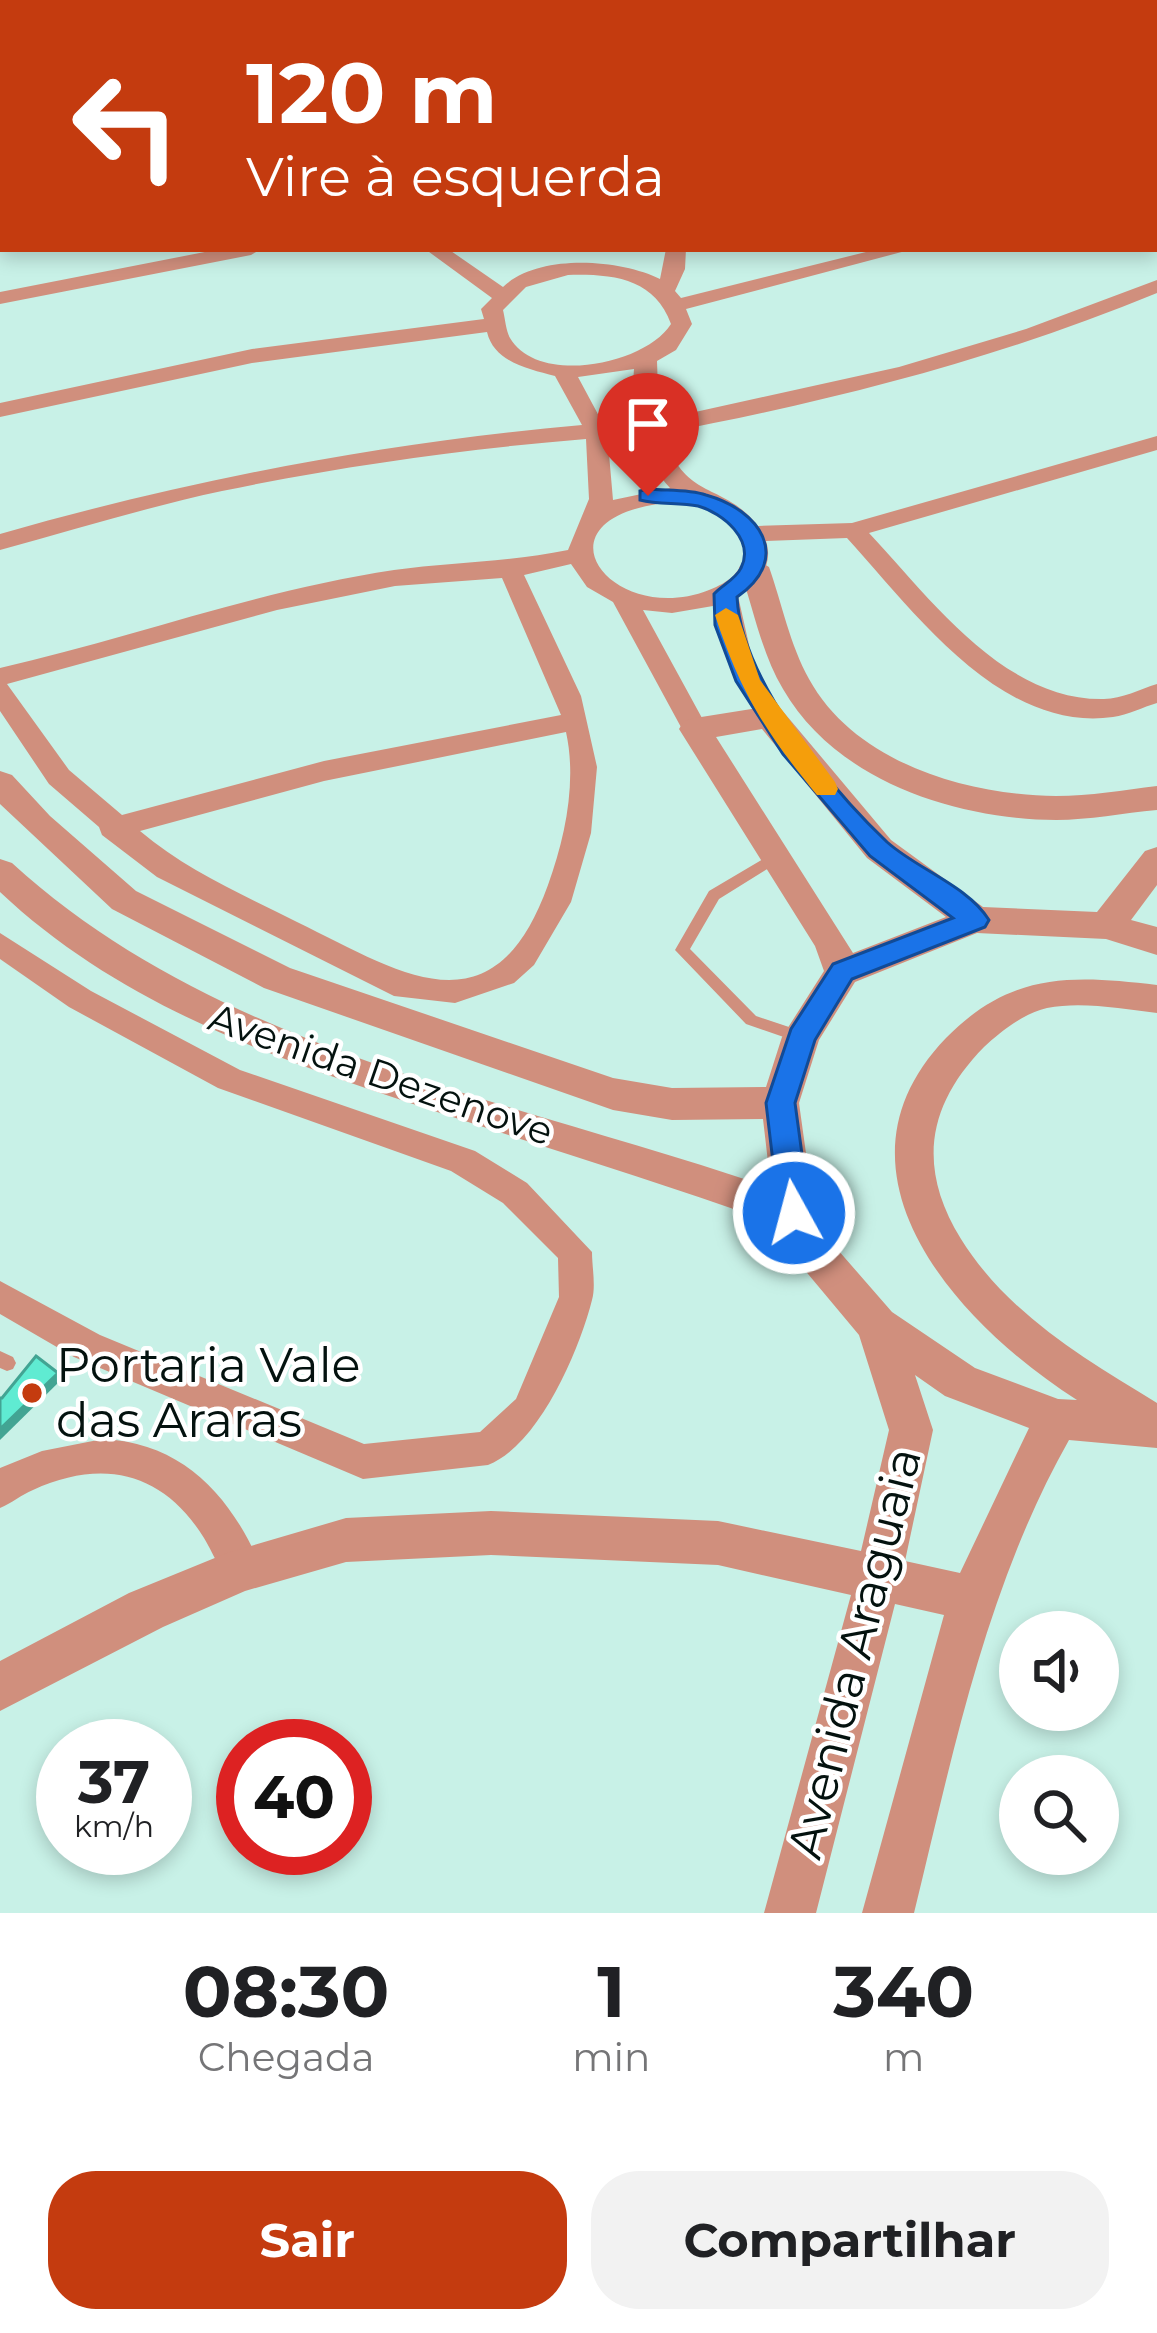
<!DOCTYPE html>
<html lang="pt">
<meta charset="utf-8">
<style>
:root{--surface:#fff;--page:#f2f2f2;--text:#202124;--muted:#757577;--accent:#c43b0f}
body{margin:0;font-family:Montserrat,sans-serif;background:var(--page);color:var(--text);height:100vh;display:flex;flex-direction:column;font-size:45px;white-space:nowrap}
*{box-sizing:border-box;margin:0}
p{font-size:39px;color:var(--muted)}
.icon{flex:none;width:66px;height:66px;fill:none;stroke:currentColor;stroke-width:2;stroke-linecap:round;stroke-linejoin:round}
.map{position:relative;height:1913px;overflow:hidden}
.details{display:flex;flex-direction:column;background:var(--surface);flex:1}
.details>*{flex:none}
.guide{position:absolute;left:0px;top:0px;width:1158px;height:252px;box-shadow:0 6px 18px #0003;background:#c43b0f;color:#fff;overflow:hidden}
.buttons{position:absolute;left:999px;top:1611px;display:grid;gap:24px}
.buttons a{display:grid;place-items:center;width:120px;height:120px;border-radius:50%;background:var(--surface);box-shadow:0 6px 18px #0003;font-size:60px}
.speed{position:absolute;left:36px;top:1719px;display:flex;gap:24px;font-size:60px;font-weight:700;text-align:center}
.speed>*{display:grid;place-content:center;width:156px;height:156px;border-radius:50%;background:var(--surface);box-shadow:0 6px 18px #0003;line-height:1}
.speed small{font-size:30px;font-weight:400}
.speed .limit{border:18px solid #d22;background:#fff;color:#111}
.pin{position:absolute;display:grid;place-items:center;width:102px;height:102px;color:#fff;margin:-123px -51px;border-radius:50% 50% 50% 0;rotate:-45deg;box-shadow:0 0 12px #0007}
.pin .icon{rotate:45deg}
.me{position:absolute;width:132px;margin:-66px;rotate:353deg;stroke-linejoin:round;filter:drop-shadow(0 0 9px #0008)}
.turn{display:flex;align-items:center;gap:42px;height:252px;padding:0 48px;font-size:54px}
.turn .icon{width:156px;height:156px;stroke-width:2.5}
.turn b{display:block;font-size:84px;line-height:102px}
.eta{display:flex;justify-content:space-evenly;align-items:center;height:204px;text-align:center}
.eta b{font-size:72px;font-weight:700;line-height:84px}
.cta{display:flex;gap:24px;margin-top:auto;padding:24px 48px}
.cta a{flex:1;height:138px;border-radius:48px;background:var(--accent);color:#fff;font-size:48px;font-weight:700;line-height:138px;text-align:center}
.cta a+a{background:var(--page);color:var(--text)}
.map>svg:first-child{display:block}
</style>
<div class="map">
<svg width="1157" height="1913" viewBox="0 0 1157 1913">
<rect width="100%" height="100%" fill="#c8f1e7"/>
<g fill="none" stroke-linecap="round" stroke-linejoin="round">
<path fill="#d08f7d" fill-rule="evenodd" d="M 775,852 L 780,853 L 782,857 L 780,861 L 719,899 L 690,949 L 756,1016 L 807,1033 L 809,1037 L 807,1041 L 801,1043 L 746,1024 L 675,950 L 709,891 Z
M 0,1351 L 13,1357 L 16,1363 L 13,1369 L 7,1371 L 0,1368 Z"/>
<path fill="#d08f7d" fill-rule="evenodd" d="M 1123,0 L 1146,0 L 1148,3 L 1125,3 Z
M 0,76 L 3,76 L 3,86 L 0,86 Z
M 1157,118 L 1157,131 L 1155,132 L 1155,119 Z
M 0,177 L 3,178 L 3,190 L 0,189 Z
M 220,249 L 261,249 L 251,255 L 0,304 L 0,292 Z
M 425,249 L 448,249 L 503,287 C 538,253 620,259 660,279 L 666,249 L 686,249 L 685,269 L 675,291 L 681,298 L 878,249 L 913,249 L 686,309 L 692,324 L 676,350 L 657,361 L 659,420 L 899,367 L 1026,329 L 1157,280 L 1157,293 C 997,359 832,401 663,433 C 685,503 722,480 758,526 L 852,523 L 1157,436 L 1157,450 L 869,533 C 931,599 1004,701 1104,699 C 1122,699 1140,689 1157,684 L 1157,703 C 1143,707 1128,715 1113,717 C 1000,733 913,610 847,538 L 766,541 C 774,566 758,584 738,596 L 752,658 L 783,717 L 779,723 L 761,723 C 738,686 719,649 713,606 L 672,613 L 643,610 L 708,729 L 695,738 L 682,729 L 613,602 L 587,587 L 571,564 L 524,575 L 581,696 L 597,767 L 591,833 L 571,902 L 534,965 L 514,983 L 455,1003 L 394,996 L 157,877 L 102,835 L 99,827 L 49,784 L 0,711 L 0,668 C 131,638 260,590 394,570 C 452,562 510,562 568,550 L 589,499 L 586,439 C 464,449 342,466 222,491 C 147,507 74,530 0,550 L 0,534 C 191,479 384,443 582,425 L 555,376 C 528,369 494,362 487,332 L 252,363 L 0,417 L 0,403 L 252,349 L 484,319 L 481,309 L 492,298 ZM 568,275 C 613,274 654,278 671,324 C 645,365 538,386 510,338 C 506,331 505,318 503,310 L 526,287 ZM 634,369 C 630,412 641,456 670,488 L 613,500 L 607,431 L 578,377 ZM 674,502 C 708,505 734,517 745,552 C 741,573 729,582 709,590 C 611,629 524,515 674,502 ZM 502,578 L 561,715 L 324,761 L 122,815 L 69,770 L 7,684 L 277,610 L 395,586 ZM 566,732 C 577,782 565,838 548,885 C 493,1038 400,972 297,922 C 242,894 187,871 140,831 L 324,781 Z
M 0,933 L 91,991 L 240,1070 L 475,1151 L 527,1183 L 592,1252 C 592,1267 596,1286 592,1300 C 579,1351 539,1445 488,1465 L 363,1479 L 74,1357 L 0,1314 L 0,1281 L 100,1335 L 364,1444 L 480,1432 L 516,1399 L 559,1297 L 558,1258 L 503,1203 L 451,1171 L 218,1088 L 69,1007 L 0,959 Z
M 103,1439 C 184,1443 232,1497 262,1569 L 257,1582 L 243,1588 C 222,1580 215,1556 204,1538 C 163,1472 103,1458 33,1490 C 21,1495 12,1503 0,1508 L 0,1468 L 42,1451 Z"/>
<path fill="#d08f7d" fill-rule="evenodd" d="M 754,558 L 769,567 C 782,604 790,645 809,679 C 855,763 967,795 1056,796 C 1090,796 1124,790 1157,786 L 1157,810 C 1123,813 1089,820 1056,820 C 955,819 836,781 783,689 C 761,652 753,607 739,567 Z
M 770,706 L 781,709 L 891,840 L 983,907 L 1097,912 L 1145,851 L 1157,847 L 1157,885 L 1131,920 L 1157,927 L 1157,955 L 1106,939 L 977,933 L 855,982 L 819,1040 L 799,1103 L 814,1211 L 831,1242 L 892,1312 L 975,1368 L 1058,1399 L 1077,1400 C 959,1325 817,1172 946,1038 C 1011,972 1071,975 1157,985 L 1157,1013 C 1122,1009 1082,1001 1047,1008 C 1024,1013 1000,1032 984,1047 C 927,1105 917,1168 961,1239 C 1008,1314 1083,1358 1157,1403 L 1157,1448 L 1069,1440 C 986,1587 954,1750 914,1913 L 862,1913 L 944,1615 L 895,1604 L 816,1913 L 764,1913 L 851,1595 L 718,1565 L 491,1555 L 346,1562 L 245,1591 L 163,1627 L 0,1711 L 0,1661 L 129,1593 L 227,1553 L 346,1518 L 491,1511 L 718,1521 L 861,1551 L 889,1430 L 859,1335 L 803,1268 L 780,1225 C 664,1184 547,1148 431,1110 C 276,1059 121,1006 0,892 L 0,859 L 12,863 C 219,1052 513,1099 771,1188 L 763,1119 L 672,1120 L 613,1110 L 264,988 L 112,909 L 0,804 L 0,771 L 12,775 L 50,816 L 136,891 L 290,968 L 613,1078 L 672,1088 L 766,1087 L 782,1037 L 824,971 L 815,946 L 679,729 L 684,721 L 695,718 ZM 762,729 L 867,858 L 946,917 L 853,953 L 716,737 ZM 915,1375 L 945,1396 L 1029,1428 L 960,1573 L 905,1561 L 933,1430 Z"/>
</g>
<path fill="#42a493" d="M 58,1373 L 61,1380 L 0,1440 L 0,1429 Z"/>
<path fill="#5febd2" stroke="#42a493" stroke-width="3" d="M 36,1356 L 58,1373 L 0,1429 L 0,1398 L 2,1398 Z"/>
<path fill="#1a73e8" stroke="#114b97" stroke-width="3" d="M 648,489 C 667,491 688,489 706,495 C 760,510 793,558 737,597 C 741,678 829,787 887,842 C 917,869 968,886 989,920 L 985,927 L 852,979 L 815,1040 L 795,1103 L 810,1213 L 805,1222 L 794,1226 L 784,1222 L 779,1213 L 766,1103 L 791,1029 L 833,964 L 953,918 L 870,856 L 783,754 L 736,681 L 715,625 L 714,594 C 722,585 736,579 741,568 C 755,540 723,513 698,506 C 679,502 659,505 640,500 L 640,491 Z"/>
<path fill="#f59e0b" d="M 726,608 L 738,615 L 760,680 L 835,782 L 838,789 L 835,795 L 817,795 C 766,733 740,692 715,615 Z"/>
<circle fill="#c43b0f" stroke="#fff" stroke-width="4.5" cx="32" cy="1393" r="12"/>
<g text-anchor="middle" stroke-width="9" stroke-linejoin="round" paint-order="stroke">
<g font-size="39" fill="#04120f" stroke="#fff">
<text transform="translate(381 1074) rotate(19)" y="14">Avenida Dezenove</text>
</g>
<g font-size="48" fill="#04120f" stroke="#fff" text-anchor="start">
<text x="56" y="1382">Portaria Vale<tspan x="56" dy="55">das Araras</tspan></text>
</g>
<g font-size="48" fill="#04120f" stroke="#fff">
<text transform="translate(854 1653) rotate(-76)" y="17">Avenida Araguaia</text>
</g>
</g>
</svg>
<div class="buttons">
<a><svg class="icon" aria-label="sound" viewBox="0 0 24 24"><path d="M4 9h4l5-4v14l-5-4H4zM17 9q2 3 0 6"/></svg></a>
<a><svg class="icon" aria-label="search" viewBox="0 0 24 24"><circle cx="10" cy="10" r="6"/><path d="M15 15l6 6"/></svg></a>
</div>
<div class="speed"><div>37<small>km/h</small></div><div class="limit">40</div></div>
<div class="pin" style="left:648px;top:496px;background:#d93025"><svg class="icon" aria-label="arrive" viewBox="0 0 24 24"><path d="M6 21V4h12l-3 4 3 4H6"/></svg></div>
<svg class="me" style="left:794px;top:1213px" viewBox="-20 -20 40 40"><circle r="17" fill="#1a73e8" stroke="#fff" stroke-width="3"/><path d="M0-11L8 9 0 5-8 9z" fill="#fff"/></svg>
<div class="guide">
<div class="turn"><svg class="icon" aria-label="left" viewBox="0 0 24 24"><path d="M17 20v-9H6M10 6l-5 5 5 5"/></svg><div><b>120 m</b>Vire à esquerda</div></div>
</div>
</div>
<section class="details">
<div class="eta">
<div><b>08:30</b><p>Chegada</p></div>
<div><b>1</b><p>min</p></div>
<div><b>340</b><p>m</p></div>
</div>
<div class="cta"><a>Sair</a><a>Compartilhar</a></div>
</section>
